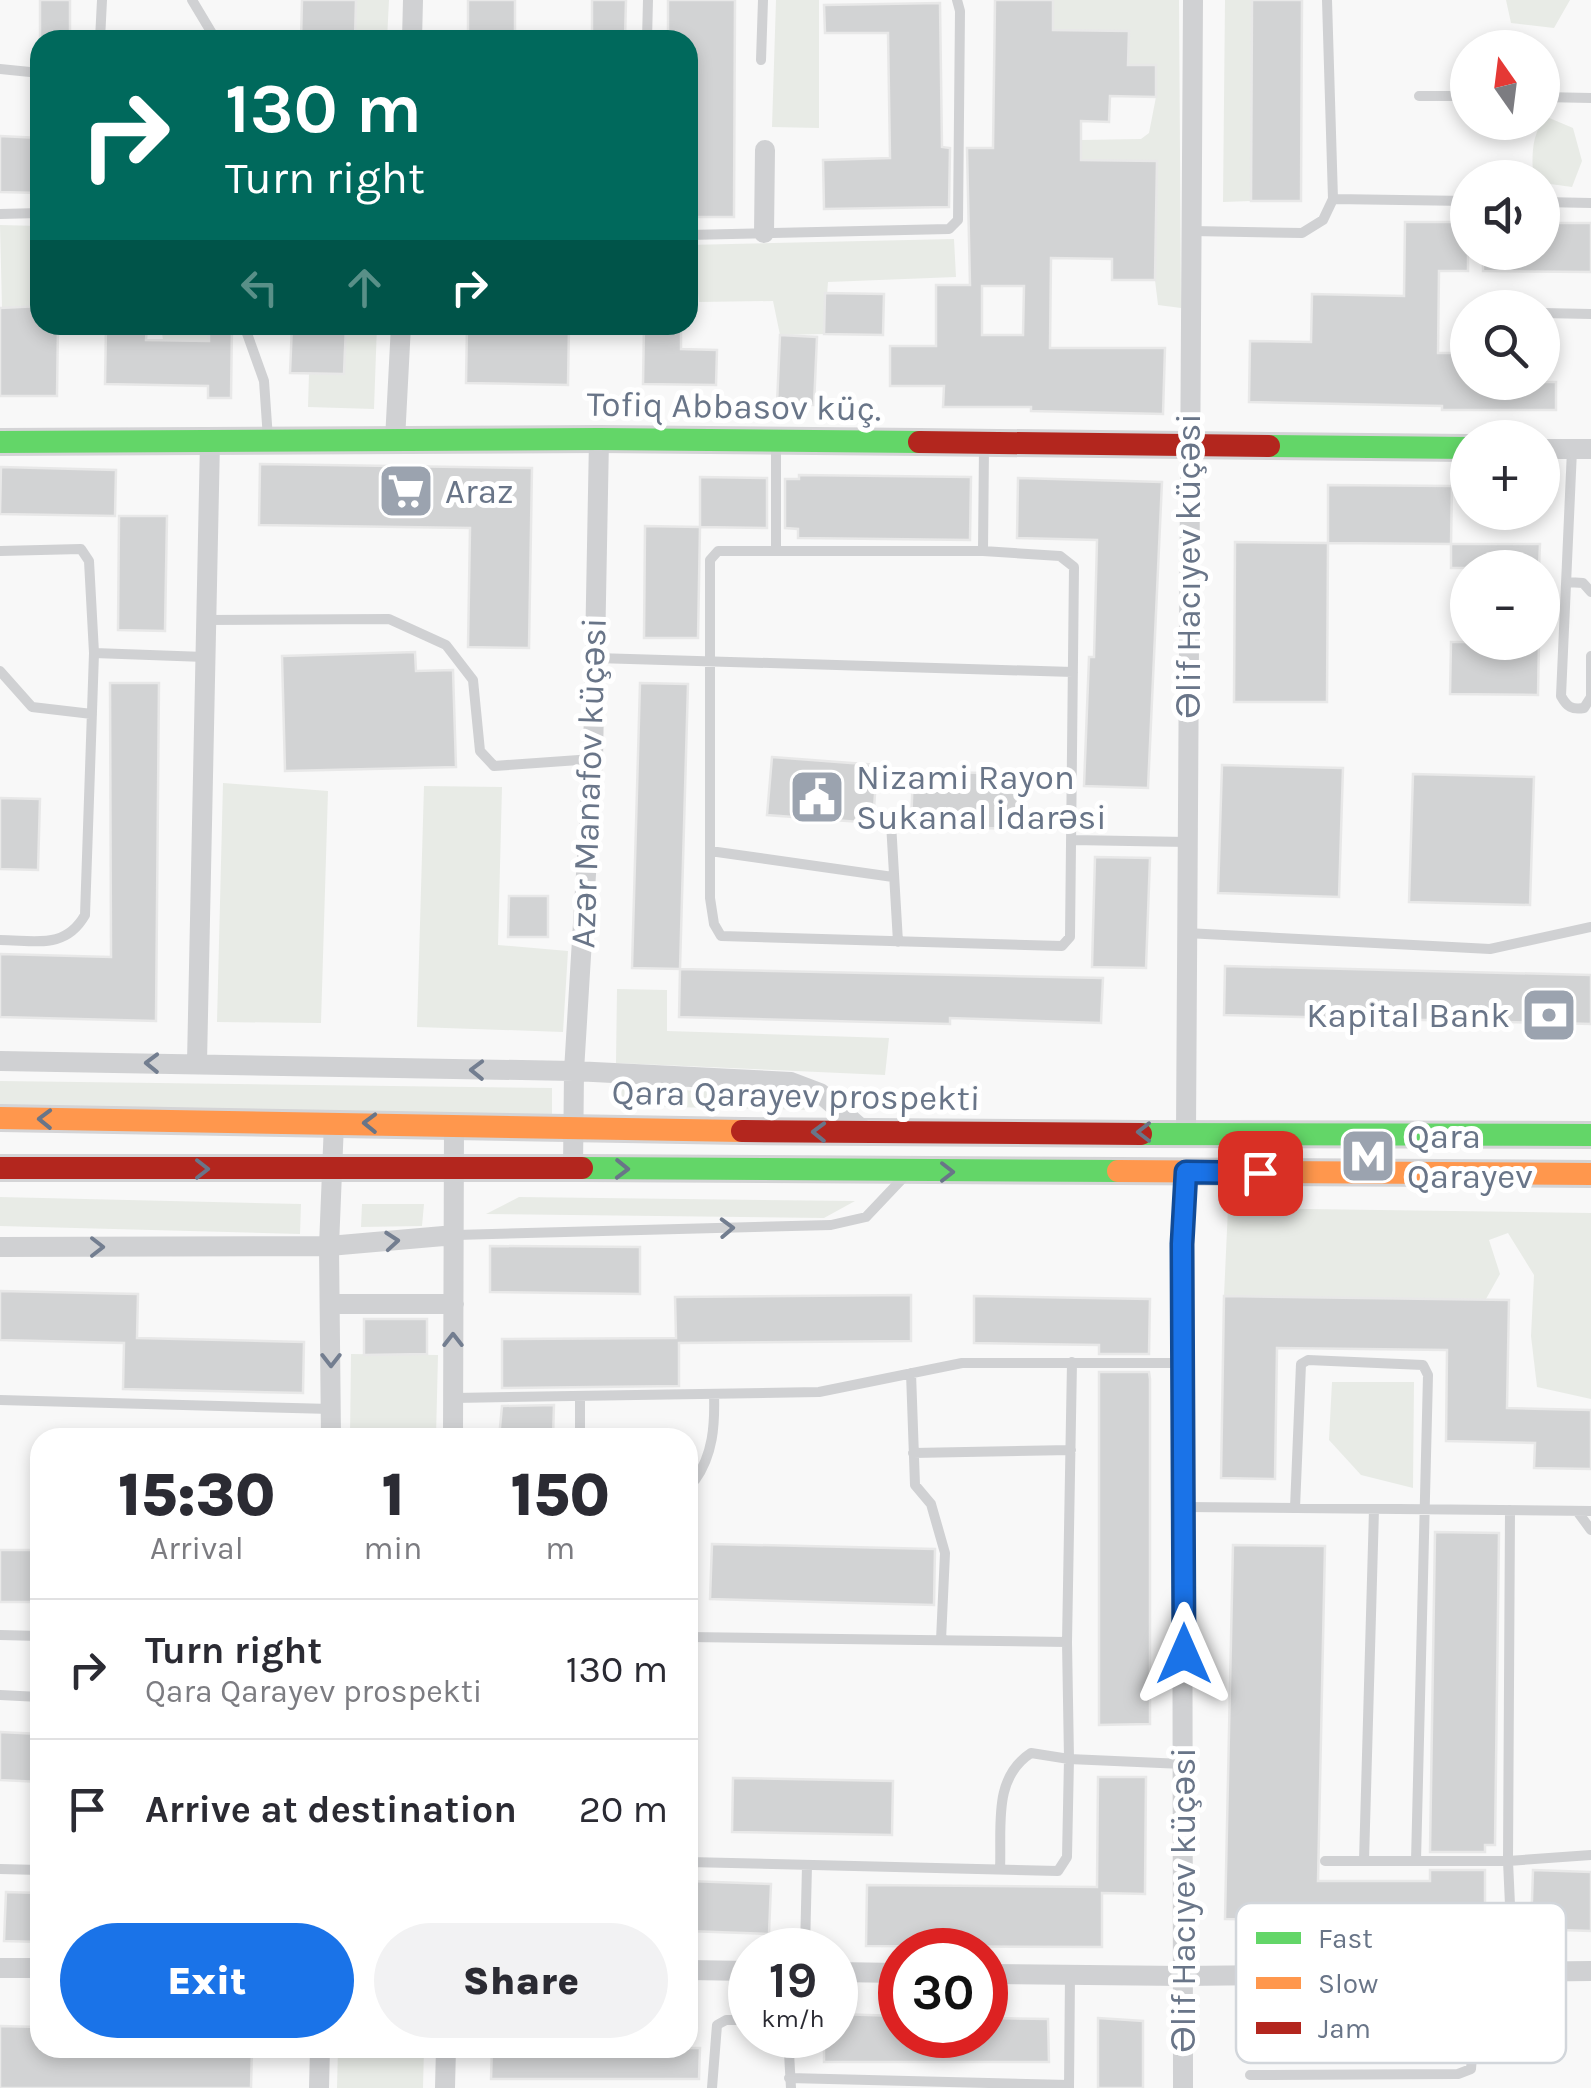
<!DOCTYPE html>
<meta charset="utf-8">
<style>
:root{--surface:#fff;--page:#f2f2f3;--text:#2b2b33;--muted:#7c7c81;--line:#e1e1e2;--accent:#1a73e8}
body{margin:0;font-family:Karla,sans-serif;background:var(--page);color:var(--text);height:100vh;display:flex;flex-direction:column;font-size:38px;white-space:nowrap}
*{box-sizing:border-box;margin:0}
p{font-size:32px;color:var(--muted)}
.icon{flex:none;width:55px;height:55px;fill:none;stroke:currentColor;stroke-width:2;stroke-linecap:round;stroke-linejoin:round}
.map{position:relative;flex:1;overflow:hidden}
.panel{position:absolute;left:30px;top:1428px;width:668px;height:630px;display:flex;flex-direction:column;background:var(--surface);border-radius:30px;box-shadow:0 5px 15px #0003}
.panel>*{flex:none}
.guide{position:absolute;left:30px;top:30px;width:668px;height:305px;border-radius:30px;box-shadow:0 5px 15px #0003;background:#00695c;color:#fff;overflow:hidden}
.needle{width:65px;rotate:346deg}
.fabs{position:absolute;left:1450px;top:30px;display:grid;gap:20px}
.fabs a{display:grid;place-items:center;width:110px;height:110px;border-radius:50%;background:var(--surface);box-shadow:0 5px 15px #0003;font-size:50px}
.speed{position:absolute;left:728px;top:1928px;display:flex;gap:20px;font-size:50px;font-weight:700;text-align:center}
.speed>*{display:grid;place-content:center;width:130px;height:130px;border-radius:50%;background:var(--surface);box-shadow:0 5px 15px #0003;line-height:1}
.speed small{font-size:25px;font-weight:400}
.speed .limit{border:15px solid #d22;background:#fff;color:#111}
.pin{position:absolute;display:grid;place-items:center;width:85px;height:85px;color:#fff;margin:-42px;border-radius:20px;box-shadow:0 5px 15px #0006}
.me{position:absolute;width:110px;margin:-55px;rotate:0deg;stroke-linejoin:round;filter:drop-shadow(0 0 8px #0008)}
.turn{display:flex;align-items:center;gap:35px;height:210px;padding:0 30px;font-size:45px}
.turn .icon{width:130px;height:130px;stroke-width:2.5}
.turn b{display:block;font-size:70px;line-height:85px}
.lanes{display:flex;align-items:center;height:95px;padding:0 30px;background:#0003;justify-content:center;gap:50px;direction:ltr}
.lanes .off{opacity:.35}
.eta{display:flex;justify-content:space-evenly;align-items:center;height:170px;text-align:center}
.eta b{font-size:60px;font-weight:800;line-height:70px}
.cta{display:flex;gap:20px;margin-top:auto;padding:20px 30px}
.cta a{flex:1;height:115px;border-radius:60px;background:var(--accent);color:#fff;font-size:40px;font-weight:800;line-height:115px;text-align:center}
.cta a+a{background:var(--page);color:var(--text)}
ul{padding:0;list-style:none}
li{display:flex;align-items:center;gap:30px;height:140px;padding:0 30px;border-top:2px solid var(--line)}
li div{flex:1}
li b{display:block;font-size:38px}
li em{font-style:normal}
.map>svg:first-child{display:block}
</style>
<div class="map">
<svg width="1591" height="2088" viewBox="0 0 1591 2088">
<rect width="100%" height="100%" fill="#f8f8f8"/>
<path fill="#e8ebe6" d="M 356,0 L 389,0 L 387,40 L 355,40 Z
M 776,0 L 819,0 L 819,128 L 772,127 Z
M 1053,0 L 1179,0 L 1181,308 L 1158,305 L 1155,280 L 1156,161 L 1081,160 L 1081,140 L 1141,139 L 1149,133 L 1156,97 L 1156,66 L 1128,65 L 1128,31 L 1053,30 Z
M 1225,0 L 1252,0 L 1251,201 L 1223,202 Z
M 1506,0 L 1570,0 L 1554,28 L 1511,23 Z
M 1547,117 L 1573,128 L 1582,161 L 1572,187 L 1543,183 L 1542,178 L 1533,177 C 1532,156 1531,132 1547,117 Z
M 0,225 L 40,226 L 40,307 L 2,307 Z
M 954,239 L 956,277 L 828,282 L 824,334 L 780,335 L 773,301 L 699,302 L 697,285 L 688,285 L 688,245 Z
M 161,325 L 209,325 L 209,342 L 163,340 Z
M 346,325 L 377,325 L 374,409 L 308,407 L 309,373 L 344,374 Z
M 223,783 L 328,791 L 321,1023 L 217,1022 Z
M 424,786 L 502,787 L 498,945 L 568,951 L 563,1032 L 417,1027 Z
M 617,989 L 667,990 L 667,1031 L 889,1038 L 885,1075 L 616,1063 Z
M 0,1081 L 552,1088 L 552,1121 L 0,1113 Z
M 621,1087 L 781,1095 L 808,1110 L 621,1106 Z
M 0,1197 L 301,1204 L 300,1234 L 0,1226 Z
M 519,1197 L 855,1201 L 824,1218 L 486,1214 Z
M 362,1204 L 424,1204 L 422,1226 L 361,1227 Z
M 1228,1208 L 1591,1213 L 1591,1399 L 1537,1387 L 1531,1336 L 1534,1275 L 1508,1233 L 1489,1240 L 1500,1274 L 1486,1299 L 1224,1296 Z
M 351,1354 L 438,1355 L 436,1437 L 350,1438 Z
M 1332,1382 L 1414,1382 L 1413,1488 L 1361,1475 L 1329,1440 Z
M 338,2048 L 424,2048 L 423,2088 L 337,2088 Z"/>
<path fill="#d2d3d4" stroke="#e8e8e8" stroke-width="2.5" fill-rule="evenodd" d="M 40,0 L 70,0 L 70,40 L 40,40 Z
M 302,0 L 356,0 L 355,40 L 301,40 Z
M 468,0 L 515,0 L 515,39 L 468,38 Z
M 592,0 L 626,0 L 625,40 L 592,40 Z
M 668,0 L 735,0 L 734,217 L 688,217 L 688,40 L 668,40 Z
M 995,0 L 1053,0 L 1053,30 L 1129,31 L 1128,65 L 1156,65 L 1156,97 L 1110,96 L 1109,122 L 1081,121 L 1081,160 L 1157,161 L 1155,280 L 1112,280 L 1112,259 L 1051,258 L 1050,348 L 1165,348 L 1163,414 L 1031,411 L 1031,407 L 943,407 L 944,386 L 890,386 L 890,346 L 936,346 L 936,285 L 970,285 L 967,148 L 993,148 ZM 982,286 L 1024,286 L 1023,335 L 982,335 Z
M 1252,0 L 1302,0 L 1301,201 L 1251,201 Z
M 940,3 L 942,147 L 950,148 L 949,207 L 824,209 L 823,160 L 890,158 L 888,33 L 825,33 L 824,5 Z
M 0,136 L 40,138 L 40,193 L 0,192 Z
M 1405,222 L 1468,222 L 1468,271 L 1439,271 L 1438,353 L 1468,353 L 1468,382 L 1556,382 L 1556,410 L 1442,410 L 1442,406 L 1249,402 L 1250,341 L 1311,342 L 1312,294 L 1404,296 Z
M 1542,223 L 1591,223 L 1591,272 L 1483,271 L 1483,252 L 1542,252 Z
M 825,293 L 884,294 L 883,335 L 824,334 Z
M 40,306 L 40,325 L 58,325 L 57,396 L 0,396 L 0,308 Z
M 106,325 L 147,325 L 146,340 L 209,341 L 209,325 L 232,325 L 231,398 L 208,398 L 208,386 L 105,384 Z
M 292,325 L 346,325 L 344,374 L 290,373 Z
M 467,325 L 569,325 L 568,385 L 466,383 Z
M 644,325 L 681,325 L 681,349 L 717,350 L 716,385 L 643,384 Z
M 780,335 L 817,337 L 814,405 L 777,404 Z
M 260,464 L 532,468 L 529,648 L 468,647 L 470,528 L 259,525 Z
M 1,467 L 116,470 L 115,516 L 0,514 Z
M 799,475 L 971,477 L 970,540 L 798,538 L 798,529 L 785,528 L 785,479 L 799,479 Z
M 700,477 L 767,478 L 767,528 L 700,527 Z
M 1018,478 L 1162,482 L 1148,788 L 1084,786 L 1089,657 L 1094,657 L 1097,540 L 1017,538 Z
M 1328,485 L 1452,486 L 1451,544 L 1328,543 Z
M 119,516 L 167,516 L 165,631 L 118,630 Z
M 645,526 L 700,527 L 698,638 L 644,638 Z
M 1235,542 L 1328,543 L 1327,702 L 1234,702 Z
M 1451,544 L 1540,544 L 1539,568 L 1451,568 Z
M 1451,642 L 1539,642 L 1538,695 L 1450,694 Z
M 415,652 L 416,671 L 453,670 L 456,767 L 285,771 L 282,656 Z
M 110,683 L 159,683 L 156,1021 L 0,1017 L 0,954 L 111,957 Z
M 640,683 L 688,684 L 680,969 L 632,968 Z
M 772,757 L 877,765 L 873,823 L 767,815 Z
M 1222,765 L 1343,768 L 1339,897 L 1218,893 Z
M 913,771 L 1020,774 L 1018,829 L 911,826 Z
M 1413,774 L 1534,777 L 1530,905 L 1409,902 Z
M 0,798 L 40,799 L 38,870 L 0,869 Z
M 1095,857 L 1150,858 L 1146,968 L 1092,967 Z
M 509,896 L 548,896 L 548,937 L 508,937 Z
M 1225,966 L 1591,975 L 1591,1024 L 1224,1015 Z
M 680,969 L 1103,978 L 1101,1023 L 950,1018 L 950,1024 L 679,1017 Z
M 490,1246 L 640,1247 L 640,1294 L 490,1292 Z
M 0,1291 L 138,1294 L 137,1338 L 304,1342 L 303,1393 L 123,1389 L 124,1343 L 0,1340 Z
M 911,1295 L 911,1341 L 679,1343 L 679,1386 L 502,1388 L 502,1339 L 676,1338 L 675,1297 Z
M 974,1296 L 1150,1299 L 1149,1354 L 1099,1354 L 1099,1345 L 974,1343 Z
M 1224,1296 L 1509,1300 L 1507,1408 L 1591,1410 L 1591,1469 L 1534,1468 L 1535,1443 L 1446,1441 L 1447,1350 L 1277,1348 L 1275,1479 L 1221,1478 Z
M 364,1319 L 427,1319 L 427,1354 L 364,1355 Z
M 1099,1372 L 1149,1372 L 1150,1379 L 1150,1724 L 1099,1725 Z
M 554,1405 L 553,1438 L 499,1438 L 502,1406 Z
M 1435,1532 L 1499,1533 L 1495,1845 L 1485,1845 L 1485,1852 L 1430,1852 Z
M 712,1544 L 935,1549 L 934,1605 L 710,1599 Z
M 1233,1545 L 1325,1546 L 1318,1881 L 1430,1881 L 1430,1870 L 1485,1870 L 1485,1936 L 1348,1936 L 1348,1921 L 1225,1919 Z
M 0,1550 L 40,1550 L 40,1602 L 0,1602 Z
M 0,1732 L 40,1734 L 40,1782 L 0,1780 Z
M 1098,1777 L 1146,1777 L 1145,1894 L 1102,1893 L 1102,1947 L 866,1946 L 867,1885 L 1097,1887 Z
M 733,1778 L 893,1781 L 892,1835 L 732,1832 Z
M 1533,1870 L 1591,1872 L 1591,1931 L 1531,1929 Z
M 688,1881 L 771,1884 L 769,1934 L 688,1931 Z
M 6,1892 L 40,1893 L 40,1942 L 4,1941 Z
M 835,2014 L 900,2016 L 900,2035 L 985,2035 L 985,2018 L 1048,2019 L 1049,2062 L 824,2062 L 824,2035 L 835,2035 Z
M 1098,2018 L 1143,2021 L 1143,2088 L 1098,2088 Z
M 0,2026 L 40,2027 L 40,2048 L 252,2048 L 251,2088 L 0,2088 Z
M 492,2048 L 700,2048 L 699,2079 L 491,2079 Z"/>
<g fill="none" stroke-linecap="round" stroke-linejoin="round">
<g stroke="#d4d4d6" stroke-width="28">
<path id="fast" d="M 0,442 L 599,439 L 919,442
M 1269,446 L 1468,448
M 1141,1134 L 1591,1135
M 582,1168 L 1118,1171"/>
</g>
<g stroke="#d4d4d6" stroke-width="28">
<path id="slow" d="M 0,1118 L 742,1131
M 1118,1171 L 1591,1174"/>
</g>
<g stroke="#d4d4d6" stroke-width="28">
<path id="jam" d="M 919,442 L 1269,446
M 742,1131 L 1141,1134
M 0,1168 L 582,1168"/>
</g>
<path stroke="#d0d1d3" stroke-width="10" d="M 192,0 L 216,40
M 100,40 L 102,0
M 647,40 L 648,0
M 761,60 L 763,0
M 0,69 L 40,73
M 1419,96 L 1468,96
M 1542,97 L 1591,98
M 1333,199 L 1468,201
M 1542,202 L 1591,203
M 0,214 L 40,213
M 1192,231 L 1302,233 L 1323,220 L 1333,199 L 1327,0
M 688,235 L 949,229 L 958,220 L 960,11 L 957,0
M 1542,313 L 1591,314
M 244,325 L 264,381 L 268,439
M 776,447 L 776,551
M 1572,450 L 1561,696 C 1567,707 1572,710 1584,708 L 1591,697 L 1591,656
M 0,551 L 81,549 L 89,561 L 94,653 L 85,915 C 65,950 35,940 0,940
M 718,551 L 983,551 L 1060,556 L 1074,567 L 1070,937 L 1062,946 L 721,936 L 714,924 L 710,898 L 710,560 Z
M 983,551 L 984,447
M 1567,582 L 1583,583 L 1591,592
M 206,620 L 389,619 L 446,645 L 473,680 L 480,751 L 494,766 L 593,759
M 94,653 L 205,657
M 596,658 L 1073,672
M 0,671 L 32,707 L 92,714
M 891,823 L 898,942
M 1072,840 L 1187,842
M 710,851 L 893,877
M 1186,933 L 1490,949 L 1591,927
M 456,1235 L 831,1225 L 866,1217 L 902,1179
M 911,1373 L 915,1485 L 931,1504 L 945,1553 L 941,1640
M 580,1396 L 580,1438
M 454,1398 L 819,1392 L 962,1363 L 1184,1363
M 0,1400 L 331,1409
M 913,1453 L 1071,1450
M 688,1481 L 695,1480 C 713,1455 715,1425 714,1394
M 1184,1507 L 1591,1511
M 1295,1508 L 1301,1364 L 1308,1360 L 1423,1365 L 1428,1375 L 1416,1861
M 1510,1510 L 1508,1861 L 1513,1971
M 1577,1511 L 1591,1530
M 0,1635 L 40,1636
M 688,1637 L 1067,1642
M 0,1695 L 40,1697
M 1325,1861 L 1508,1861 L 1591,1855
M 1364,1861 L 1374,1509
M 688,1862 L 1058,1871 L 1067,1857 L 1069,1759 L 1183,1764
M 0,1869 L 40,1870
M 1000,1869 C 1002,1828 992,1778 1031,1753 L 1069,1759 L 1067,1642 L 1072,1362
M 805,1950 L 807,1865
M 788,2035 L 791,2088
M 1250,2075 L 1458,2074 L 1471,2069 L 1479,1973
M 789,2078 L 1069,2085
M 712,2088 L 717,2025 L 726,2020 L 750,2020
M 1069,2088 L 1070,1975"/>
<path stroke="#d0d1d3" stroke-width="20" d="M 412,40 L 413,0
M 764,233 L 765,150
M 395,440 L 401,325
M 1542,449 L 1591,449
M 0,1061 L 574,1071 L 791,1082 L 820,1093 L 866,1133
M 197,1063 L 210,441
M 1186,1132 L 1193,0
M 573,1168 L 574,1071 L 593,759 L 599,439
M 0,1247 L 329,1246 L 455,1235
M 331,1304 L 454,1304
M 331,1438 L 329,1246 L 334,1123
M 453,1438 L 454,1126
M 0,1968 L 40,1968
M 688,1970 L 750,1971
M 835,1972 L 900,1973
M 985,1974 L 1183,1976 L 1591,1971
M 319,2088 L 320,2048
M 445,2088 L 446,2048
M 1183,2088 L 1182,1244 L 1186,1173"/>
<use href="#fast" stroke="#63d668" stroke-width="22"/>
<use href="#slow" stroke="#ff974d" stroke-width="22"/>
<use href="#jam" stroke="#b3261e" stroke-width="22"/>
</g>
<defs><path id="oneway-chevron" d="M-2-3.5L2.5 0L-2 3.5" fill="none" stroke-width="1.6" stroke-linecap="round" stroke-linejoin="round" transform="scale(2.5)"/></defs>
<g stroke="#737e90">
<use href="#oneway-chevron" transform="translate(152 1063) rotate(-179)"/>
<use href="#oneway-chevron" transform="translate(477 1070) rotate(-179)"/>
<use href="#oneway-chevron" transform="translate(727 1228) rotate(-2)"/>
<use href="#oneway-chevron" transform="translate(392 1241) rotate(-5)"/>
<use href="#oneway-chevron" transform="translate(97 1247)"/>
<use href="#oneway-chevron" transform="translate(453 1340) rotate(-90)"/>
<use href="#oneway-chevron" transform="translate(331 1360) rotate(90)"/>
</g>
<g stroke="#697588">
<use href="#oneway-chevron" transform="translate(45 1119) rotate(-179)"/>
<use href="#oneway-chevron" transform="translate(370 1123) rotate(-179)"/>
<use href="#oneway-chevron" transform="translate(819 1132) rotate(-179)"/>
<use href="#oneway-chevron" transform="translate(1144 1132) rotate(180)"/>
<use href="#oneway-chevron" transform="translate(202 1169)"/>
<use href="#oneway-chevron" transform="translate(622 1169) rotate(1)"/>
<use href="#oneway-chevron" transform="translate(947 1172)"/>
</g>
<g fill="none" stroke-linecap="round" stroke-linejoin="round">
<g stroke="#114b97" stroke-width="25">
<path id="route" d="M 1184,1654 L 1182,1244 L 1186,1172 L 1260,1173"/>
</g>
<use href="#route" stroke="#1a73e8" stroke-width="18"/>
</g>
<defs>
<g id="supermarket-square" transform="scale(2.875)"><rect x="-9" y="-9" width="18" height="18" rx="4" fill="#9ba3af" stroke="#fff"/><path d="M-6-5.5h2.5l.6 2H6L4.5 2H-2.5L-4.4-4H-6ZM-1.5 3.2a1.3 1.3 0 1 0 .1 0ZM3 3.2a1.3 1.3 0 1 0 .1 0Z" fill="#fff"/></g>
<g id="civic-square" transform="scale(2.875)"><rect x="-9" y="-9" width="18" height="18" rx="4" fill="#9ba3af" stroke="#fff"/><path d="M-.6-6.5H3V-4.5H.6V-3L4-1V1h2V6H-6V1h2V-1L-.6-3ZM-1.2 2.5V6h2.4V2.5Z" fill="#fff"/></g>
<g id="bank-square" transform="scale(2.875)"><rect x="-9" y="-9" width="18" height="18" rx="4" fill="#9ba3af" stroke="#fff"/><path d="M-6-4H6V4H-6ZM0-2.3a2.3 2.3 0 1 0 0 4.6a2.3 2.3 0 1 0 0-4.6Z" fill="#fff"/></g>
<g id="metro-square" transform="scale(2.875)"><rect x="-9" y="-9" width="18" height="18" rx="4" fill="#9ba3af" stroke="#fff"/><path d="M-5.5 5V-5H-3L0 0L3-5H5.5V5H3V-.5L0 4L-3-.5V5Z" fill="#fff"/></g>
</defs>
<g fill-rule="evenodd">
<use href="#supermarket-square" x="406" y="491"/>
<use href="#civic-square" x="817" y="797"/>
<use href="#bank-square" x="1549" y="1015"/>
<use href="#metro-square" x="1368" y="1156"/>
</g>
<g text-anchor="middle" stroke-width="10" stroke-linejoin="round" paint-order="stroke">
<g font-size="35" fill="#697588" stroke="#fff">
<text transform="translate(734 406) rotate(1)" y="12">Tofiq Abbasov küç.</text>
<text transform="translate(1188 566) rotate(-90)" y="12">Əlif Hacıyev küçəsi</text>
<text transform="translate(588 783) rotate(-88)" y="12">Azər Manafov küçəsi</text>
<text transform="translate(796 1095) rotate(1)" y="12">Qara Qarayev prospekti</text>
<text transform="translate(1183 1900) rotate(-90)" y="12">Əlif Hacıyev küçəsi</text>
</g>
<g font-size="35" fill="#697588" stroke="#fff" text-anchor="start">
<text x="445" y="503">Araz</text>
<text x="856" y="789">Nizami Rayon<tspan x="856" dy="40">Sukanal İdarəsi</tspan></text>
<text x="1510" y="1027" text-anchor="end">Kapital Bank</text>
<text x="1407" y="1148">Qara<tspan x="1407" dy="40">Qarayev</tspan></text>
</g>
</g>
<rect x="1236" y="1903" width="330" height="160" rx="15" fill="#fff" stroke="#d2d6db" stroke-width="2.5"/>
<rect x="1256" y="1932" width="45" height="12" fill="#63d668"/>
<rect x="1256" y="1977" width="45" height="12" fill="#ff974d"/>
<rect x="1256" y="2022" width="45" height="12" fill="#b3261e"/>
<g font-size="28" fill="#697588">
<text x="1318" y="1948">Fast</text>
<text x="1318" y="1993">Slow</text>
<text x="1318" y="2038">Jam</text>
</g>
</svg>
<div class="fabs">
<a><svg class="needle" viewBox="-14 -14 28 28"><path d="M0-13l5 13h-10z" fill="#e53935"/><path d="M0 13l5-13h-10z" fill="#7c7c81"/></svg></a>
<a><svg class="icon" aria-label="sound" viewBox="0 0 24 24"><path d="M4 9h4l5-4v14l-5-4H4zM17 9q2 3 0 6"/></svg></a>
<a><svg class="icon" aria-label="search" viewBox="0 0 24 24"><circle cx="10" cy="10" r="6"/><path d="M15 15l6 6"/></svg></a>
<a>+</a>
<a>−</a>
</div>
<div class="speed"><div>19<small>km/h</small></div><div class="limit">30</div></div>
<div class="pin" style="left:1260px;top:1173px;background:#d93025"><svg class="icon" aria-label="arrive" viewBox="0 0 24 24"><path d="M6 21V4h12l-3 4 3 4H6"/></svg></div>
<svg class="me" style="left:1184px;top:1654px" viewBox="-20 -20 40 40"><path d="M0-17L14 15 0 8-14 15z" fill="#1a73e8" stroke="#fff" stroke-width="4"/></svg>
<div class="guide">
<div class="turn"><svg class="icon" aria-label="right" viewBox="0 0 24 24"><path d="M7 20v-9h11M14 6l5 5-5 5"/></svg><div><b>130 m</b>Turn right</div></div>
<div class="lanes"><svg class="icon off" aria-label="left" viewBox="0 0 24 24"><path d="M17 20v-9H6M10 6l-5 5 5 5"/></svg><svg class="icon off" aria-label="ahead" viewBox="0 0 24 24"><path d="M12 20V5M6 11l6-6 6 6"/></svg><svg class="icon" aria-label="right" viewBox="0 0 24 24"><path d="M7 20v-9h11M14 6l5 5-5 5"/></svg></div>
</div>
<section class="panel">
<div class="eta">
<div><b>15:30</b><p>Arrival</p></div>
<div><b>1</b><p>min</p></div>
<div><b>150</b><p>m</p></div>
</div>
<ul>
<li><svg class="icon" aria-label="right" viewBox="0 0 24 24"><path d="M7 20v-9h11M14 6l5 5-5 5"/></svg><div><b>Turn right</b><p>Qara Qarayev prospekti</p></div><em>130 m</em></li>
<li><svg class="icon" aria-label="arrive" viewBox="0 0 24 24"><path d="M6 21V4h12l-3 4 3 4H6"/></svg><div><b>Arrive at destination</b></div><em>20 m</em></li>
</ul>
<div class="cta"><a>Exit</a><a>Share</a></div>
</section>
</div>
